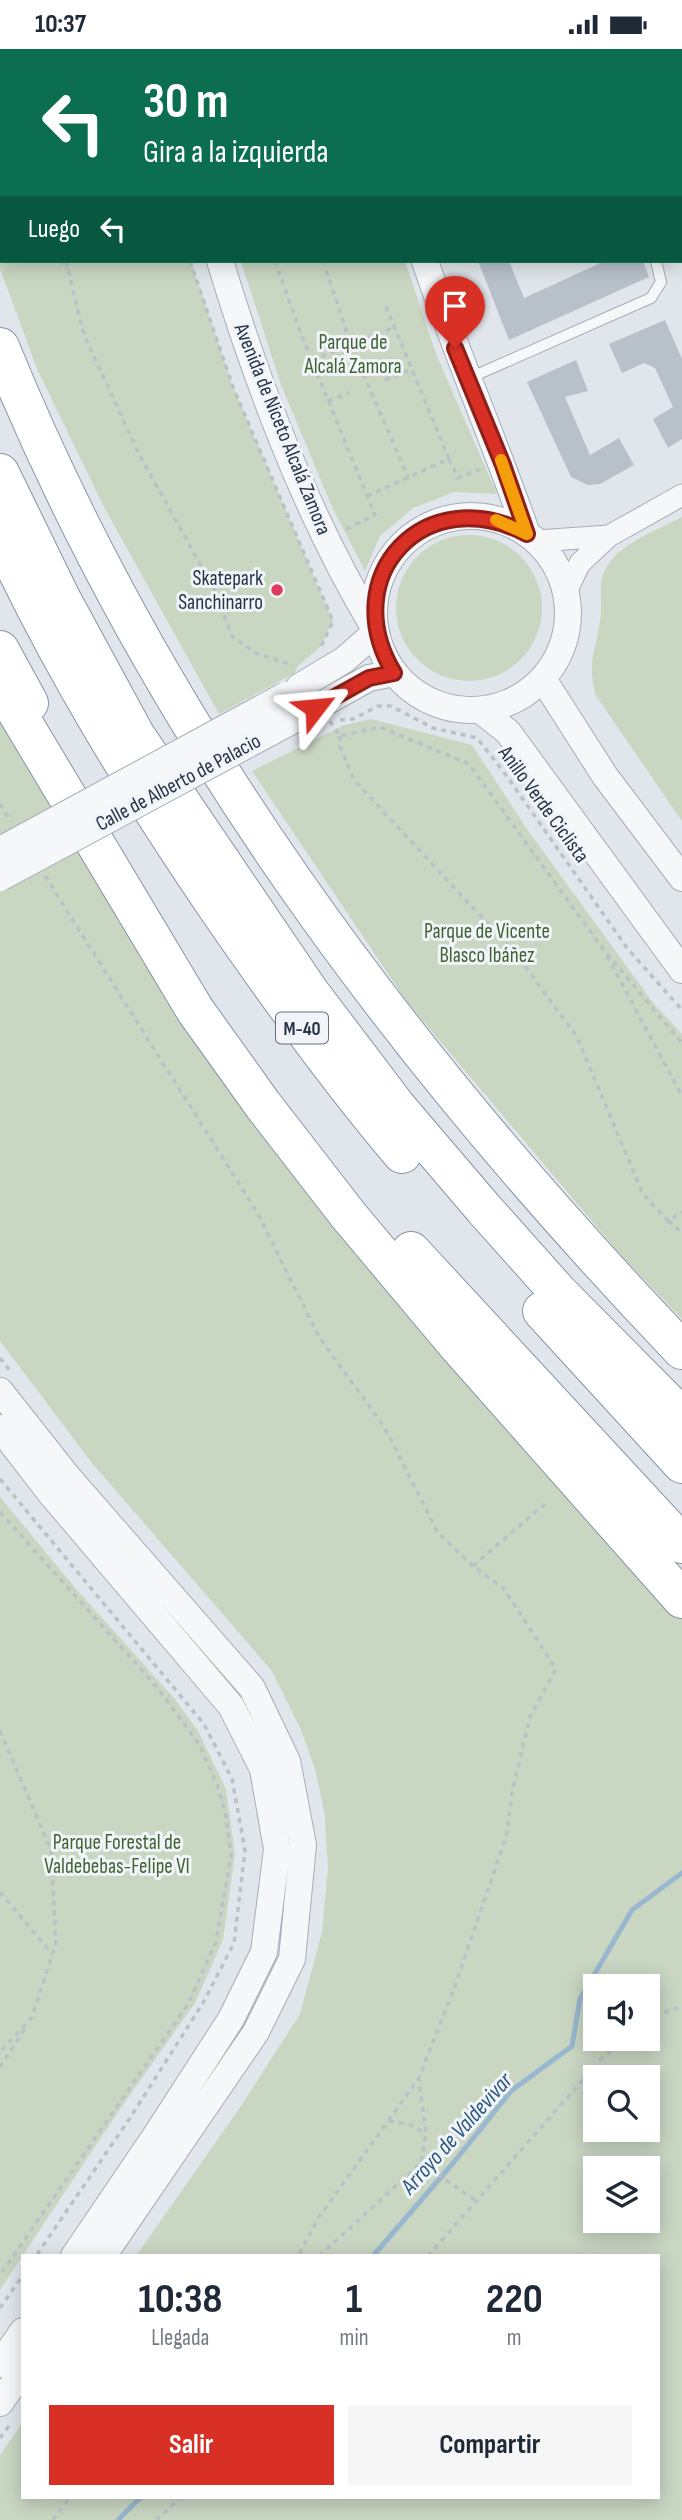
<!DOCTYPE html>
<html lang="es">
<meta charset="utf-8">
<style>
:root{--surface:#fff;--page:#f6f6f7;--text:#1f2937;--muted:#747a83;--accent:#d93025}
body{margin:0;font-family:"Sofia Sans Condensed",sans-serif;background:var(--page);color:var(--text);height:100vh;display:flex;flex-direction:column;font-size:26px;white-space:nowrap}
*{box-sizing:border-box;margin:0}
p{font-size:23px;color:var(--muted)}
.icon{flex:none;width:38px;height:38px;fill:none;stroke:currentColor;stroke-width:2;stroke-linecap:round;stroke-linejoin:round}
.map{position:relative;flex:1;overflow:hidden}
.sheet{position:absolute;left:21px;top:2205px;width:639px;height:245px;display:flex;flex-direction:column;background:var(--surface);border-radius:0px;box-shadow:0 4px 18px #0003}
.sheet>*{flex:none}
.banner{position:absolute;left:0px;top:0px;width:682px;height:214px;box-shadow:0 4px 18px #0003;background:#0b6e4f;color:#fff;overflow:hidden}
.controls{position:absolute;left:583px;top:1925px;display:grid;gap:14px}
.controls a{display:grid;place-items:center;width:77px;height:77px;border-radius:0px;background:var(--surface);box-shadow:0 4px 18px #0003;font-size:35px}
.pin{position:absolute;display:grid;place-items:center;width:60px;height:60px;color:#fff;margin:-72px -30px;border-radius:50% 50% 50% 0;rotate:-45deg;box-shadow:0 0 7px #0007}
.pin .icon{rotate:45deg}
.me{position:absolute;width:77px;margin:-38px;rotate:61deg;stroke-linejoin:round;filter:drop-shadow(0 0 5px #0008)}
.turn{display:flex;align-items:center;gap:24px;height:147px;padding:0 28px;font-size:32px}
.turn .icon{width:91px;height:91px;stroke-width:2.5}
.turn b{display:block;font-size:49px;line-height:60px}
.then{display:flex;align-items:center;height:66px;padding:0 28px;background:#0003;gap:14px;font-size:26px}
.eta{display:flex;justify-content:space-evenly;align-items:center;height:119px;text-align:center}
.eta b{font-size:42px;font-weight:700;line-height:49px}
.button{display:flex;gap:14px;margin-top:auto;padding:14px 28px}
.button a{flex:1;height:80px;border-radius:0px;background:var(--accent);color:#fff;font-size:28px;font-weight:700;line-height:80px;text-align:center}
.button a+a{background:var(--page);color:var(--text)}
.status{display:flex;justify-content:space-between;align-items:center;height:49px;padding:0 35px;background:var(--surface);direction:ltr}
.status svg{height:19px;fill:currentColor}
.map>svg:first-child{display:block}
</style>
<div class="status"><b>10:37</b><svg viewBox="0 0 49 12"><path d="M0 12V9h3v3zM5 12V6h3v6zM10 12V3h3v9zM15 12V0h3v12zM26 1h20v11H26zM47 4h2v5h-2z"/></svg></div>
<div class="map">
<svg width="682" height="2471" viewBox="0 0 682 2471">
<rect width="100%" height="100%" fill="#e1e6ec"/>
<path fill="#c8d6c2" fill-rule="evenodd" d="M 0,0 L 138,0 L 2,2 L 2,212 L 191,212 L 233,338 L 333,572 L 321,597 L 297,618 L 295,624 L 219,665 L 104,458 L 38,322 L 0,220 Z
M 241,212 L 405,212 L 436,305 L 497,445 L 454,443 L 413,459 L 380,487 L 365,522 L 333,460 L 281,336 Z
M 682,468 L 682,772 L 596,647 C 587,614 595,604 600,572 C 603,558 599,543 602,529 C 610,497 656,482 682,468 Z
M396 559a73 73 0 1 1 146 0a73 73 0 1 1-146 0Z
M 0,669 L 11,689 L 634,1519 L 682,1570 L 682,2471 L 0,2471 L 0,2406 L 23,2373 L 23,2448 L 658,2448 L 658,2207 L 136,2207 L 243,2054 L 300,1965 L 322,1883 L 328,1820 L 325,1767 L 315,1720 L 301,1681 L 272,1622 L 92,1414 L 0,1292 ZM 595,1937 L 648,1937 L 648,1990 L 595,1990 ZM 595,2028 L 648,2028 L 648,2081 L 595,2081 ZM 595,2119 L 648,2119 L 648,2172 L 595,2172 Z
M 371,670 L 472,696 L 529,783 L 654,955 L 682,985 L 682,1270 L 618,1203 L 407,953 L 252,722 L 344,676 Z
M 0,1448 L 77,1541 L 174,1649 L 198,1682 L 226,1740 L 235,1805 L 223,1891 L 195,1954 L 120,2060 L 0,2241 Z"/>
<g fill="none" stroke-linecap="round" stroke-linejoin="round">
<path stroke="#99b7cf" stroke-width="5" d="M 373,2207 L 454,2113 L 511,2042 L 572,1997 L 580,1950 L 632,1861 L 682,1824
M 118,2471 L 141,2448"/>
</g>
<path fill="#b8c0ca" d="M 478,212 L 509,212 L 524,249 L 605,212 L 643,212 L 649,228 L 509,291 Z
M 665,271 L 682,310 L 682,390 L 668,399 L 653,370 L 673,358 L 655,319 L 644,314 L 622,324 L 609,295 Z
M 576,311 L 588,342 L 565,348 L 590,406 L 619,389 L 634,416 L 600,435 L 588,436 L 571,428 L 527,333 Z"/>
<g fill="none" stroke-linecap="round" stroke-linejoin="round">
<g stroke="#a5adb7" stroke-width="12">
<path id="service" d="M 467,330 L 651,249 L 661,233 L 656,212"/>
</g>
<g stroke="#a5adb7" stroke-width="23">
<path id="minor" d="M 498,2 L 504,0
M 537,492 L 609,487
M 566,543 L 580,514 L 609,487 L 682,446"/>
</g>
<g stroke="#a5adb7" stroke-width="28">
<path id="tertiary" d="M 162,0 L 163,2
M 360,0 L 360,2
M 220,212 C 257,334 309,471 375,580
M 425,212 C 456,304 495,393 527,485
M374 564a97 97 0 1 1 194 0a97 97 0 1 1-194 0Z
M 543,630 L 605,727 L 682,829
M 299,638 L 344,611 L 376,583
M 315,659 L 369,629 L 394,624
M 480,661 L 508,683 L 682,921
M 0,1342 L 68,1428 L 252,1639 L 287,1712 L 303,1796 L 292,1910 L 256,1983 L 103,2207
M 0,1379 L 51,1445 L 231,1657 L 263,1720 L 277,1800 L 264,1903 L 231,1970 L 156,2086 L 74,2207
M 0,2315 L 23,2282
M 0,2354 L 23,2321"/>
</g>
<g stroke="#8795a4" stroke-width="40">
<path id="motorway" d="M 0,298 C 155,679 399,1005 682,1301
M 0,424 L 61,549 L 136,687 L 309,942 L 397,1058 L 484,1160 L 559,1244 L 682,1368
M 0,486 C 60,616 134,736 214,854 C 273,940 334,1025 402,1105
M 0,601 L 29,654
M 0,635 L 195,961 L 263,1056 L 349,1167 L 459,1298 L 682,1550
M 411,1202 L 682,1495
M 542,1262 L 682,1415"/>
</g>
<path stroke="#bbc1c7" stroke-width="3.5" stroke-dasharray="5 5" stroke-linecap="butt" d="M 25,0 L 26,2
M 131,0 L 132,2
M 215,0 L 215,2
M 263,0 L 263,2
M 309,2 L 315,0
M 0,60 L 2,66
M 59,212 L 67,220
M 66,212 L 84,286 L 140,407 L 214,540 L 232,587 L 255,604 L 293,616
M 190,212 L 233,338 L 333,572 L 321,598
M 275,212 L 301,285 L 375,466 L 344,481
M 323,212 L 351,296 L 408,428
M 312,311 L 395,278
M 385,331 L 412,320
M 328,352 L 349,344
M 449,410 L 458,429 L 482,419
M 367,447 L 449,410 L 384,253
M 340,671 L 353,670 L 378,657 L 391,657 L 433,679 L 477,689 L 506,726 L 627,899 L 682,961
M 330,672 L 340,687 L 380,678 L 469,715 L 603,900 L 682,994
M 340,687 L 340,698 L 354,731 L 516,905 L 577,988 L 643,1145 L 668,1172 L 682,1163
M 0,755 L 11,773
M 45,827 L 258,1165 L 319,1288 L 385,1379 L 438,1484 L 473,1517 L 504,1540 L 556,1620 L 530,1668 L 513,1739 L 506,1788 L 455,1937 L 419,2029 L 319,2168 L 298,2207
M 607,907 L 682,1047
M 668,1172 L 682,1183
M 0,1309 L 12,1324
M 0,1430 L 204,1675 L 232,1730 L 245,1801 L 234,1894 L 203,1954 L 130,2069 L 36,2207
M 0,1463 L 156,1637 L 199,1695 L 218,1738 L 226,1767 L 231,1807 L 216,1893 L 188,1955 L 0,2226
M 473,1517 L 547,1453
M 0,1682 L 51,1801 L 56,1894 L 32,1968 L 0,2003
M 0,1843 L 52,1905
M 648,1975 L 660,1965 L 682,1957
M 0,2018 L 26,1978
M 389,2072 L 411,2076 L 426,2085
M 421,2114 L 475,2151
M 319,2207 L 421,2114 L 426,2085 L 419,2031
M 428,2207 L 602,2009 L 628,1990
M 0,2259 L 23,2226
M 0,2389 L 11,2374
M 53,2471 L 70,2448
M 156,2471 L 181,2448"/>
<use href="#service" stroke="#f5f7f9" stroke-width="10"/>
<use href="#minor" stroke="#f5f7f9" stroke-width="21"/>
<use href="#tertiary" stroke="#f5f7f9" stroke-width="26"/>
<use href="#motorway" stroke="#fff" stroke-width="38"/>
<g stroke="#a5adb7" stroke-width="28" stroke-linecap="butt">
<path id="tertiary-bridge" d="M 0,801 L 286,646
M 0,829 L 299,668"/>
</g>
<use href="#tertiary-bridge" stroke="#f5f7f9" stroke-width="26"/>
</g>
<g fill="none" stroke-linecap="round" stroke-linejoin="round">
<g stroke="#8d1f18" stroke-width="18">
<path id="route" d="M 315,659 L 369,629 L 394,624 C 335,526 426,431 527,485 L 503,416 L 455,299"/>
</g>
<use href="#route" stroke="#d93025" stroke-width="12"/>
<path stroke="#f59e0b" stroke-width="12" d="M 496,471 L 527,485 L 501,411"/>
</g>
<circle fill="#de395f" stroke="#f1f5f9" stroke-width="2.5" cx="277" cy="541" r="7"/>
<g text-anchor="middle" stroke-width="6" stroke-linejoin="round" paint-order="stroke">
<rect fill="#f1f5f9" stroke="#646f7c" stroke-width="2" x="276" y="963.5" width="52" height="31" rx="5"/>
<g font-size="19" font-weight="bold" fill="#273546">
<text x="302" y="986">M-40</text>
</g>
<g font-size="21" fill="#406333" stroke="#f1f5f9">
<text x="353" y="300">Parque de<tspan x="353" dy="24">Alcalá Zamora</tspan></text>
<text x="487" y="889">Parque de Vicente<tspan x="487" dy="24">Blasco Ibáñez</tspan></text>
<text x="117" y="1800">Parque Forestal de<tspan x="117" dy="24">Valdebebas-Felipe VI</tspan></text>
</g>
<g font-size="21" fill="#273546" stroke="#f1f5f9">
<text transform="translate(283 380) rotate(68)" y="7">Avenida de Niceto Alcalá Zamora</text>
<text transform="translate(178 733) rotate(-28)" y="7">Calle de Alberto de Palacio</text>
<text transform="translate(544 755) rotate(54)" y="7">Anillo Verde Ciclista</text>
</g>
<g font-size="21" fill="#273546" stroke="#f1f5f9" text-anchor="end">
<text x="263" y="536">Skatepark<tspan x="263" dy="24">Sanchinarro</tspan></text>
</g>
<g font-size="23" font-style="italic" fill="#2c577f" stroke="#f1f5f9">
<text transform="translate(456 2084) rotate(-48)" y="8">Arroyo de Valdevivar</text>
</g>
</g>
</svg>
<div class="controls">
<a><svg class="icon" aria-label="sound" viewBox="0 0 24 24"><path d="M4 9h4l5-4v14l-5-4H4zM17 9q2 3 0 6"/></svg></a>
<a><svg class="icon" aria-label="search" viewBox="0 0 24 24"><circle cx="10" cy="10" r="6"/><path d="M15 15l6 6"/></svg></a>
<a><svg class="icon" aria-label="layers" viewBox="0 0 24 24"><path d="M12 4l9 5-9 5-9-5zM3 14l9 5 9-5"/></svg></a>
</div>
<div class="pin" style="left:455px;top:299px;background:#d93025"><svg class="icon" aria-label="arrive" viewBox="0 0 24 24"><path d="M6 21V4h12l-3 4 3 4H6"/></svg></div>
<svg class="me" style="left:315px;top:659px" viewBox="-20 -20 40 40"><path d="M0-17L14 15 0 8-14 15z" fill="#d93025" stroke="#fff" stroke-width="4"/></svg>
<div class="banner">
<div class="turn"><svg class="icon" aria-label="left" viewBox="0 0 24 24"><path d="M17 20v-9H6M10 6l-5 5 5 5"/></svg><div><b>30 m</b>Gira a la izquierda</div></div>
<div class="then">Luego<svg class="icon" aria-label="left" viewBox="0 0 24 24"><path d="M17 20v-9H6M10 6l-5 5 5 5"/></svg></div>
</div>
<section class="sheet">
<div class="eta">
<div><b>10:38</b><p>Llegada</p></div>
<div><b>1</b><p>min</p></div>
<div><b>220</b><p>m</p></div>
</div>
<div class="button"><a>Salir</a><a>Compartir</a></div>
</section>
</div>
